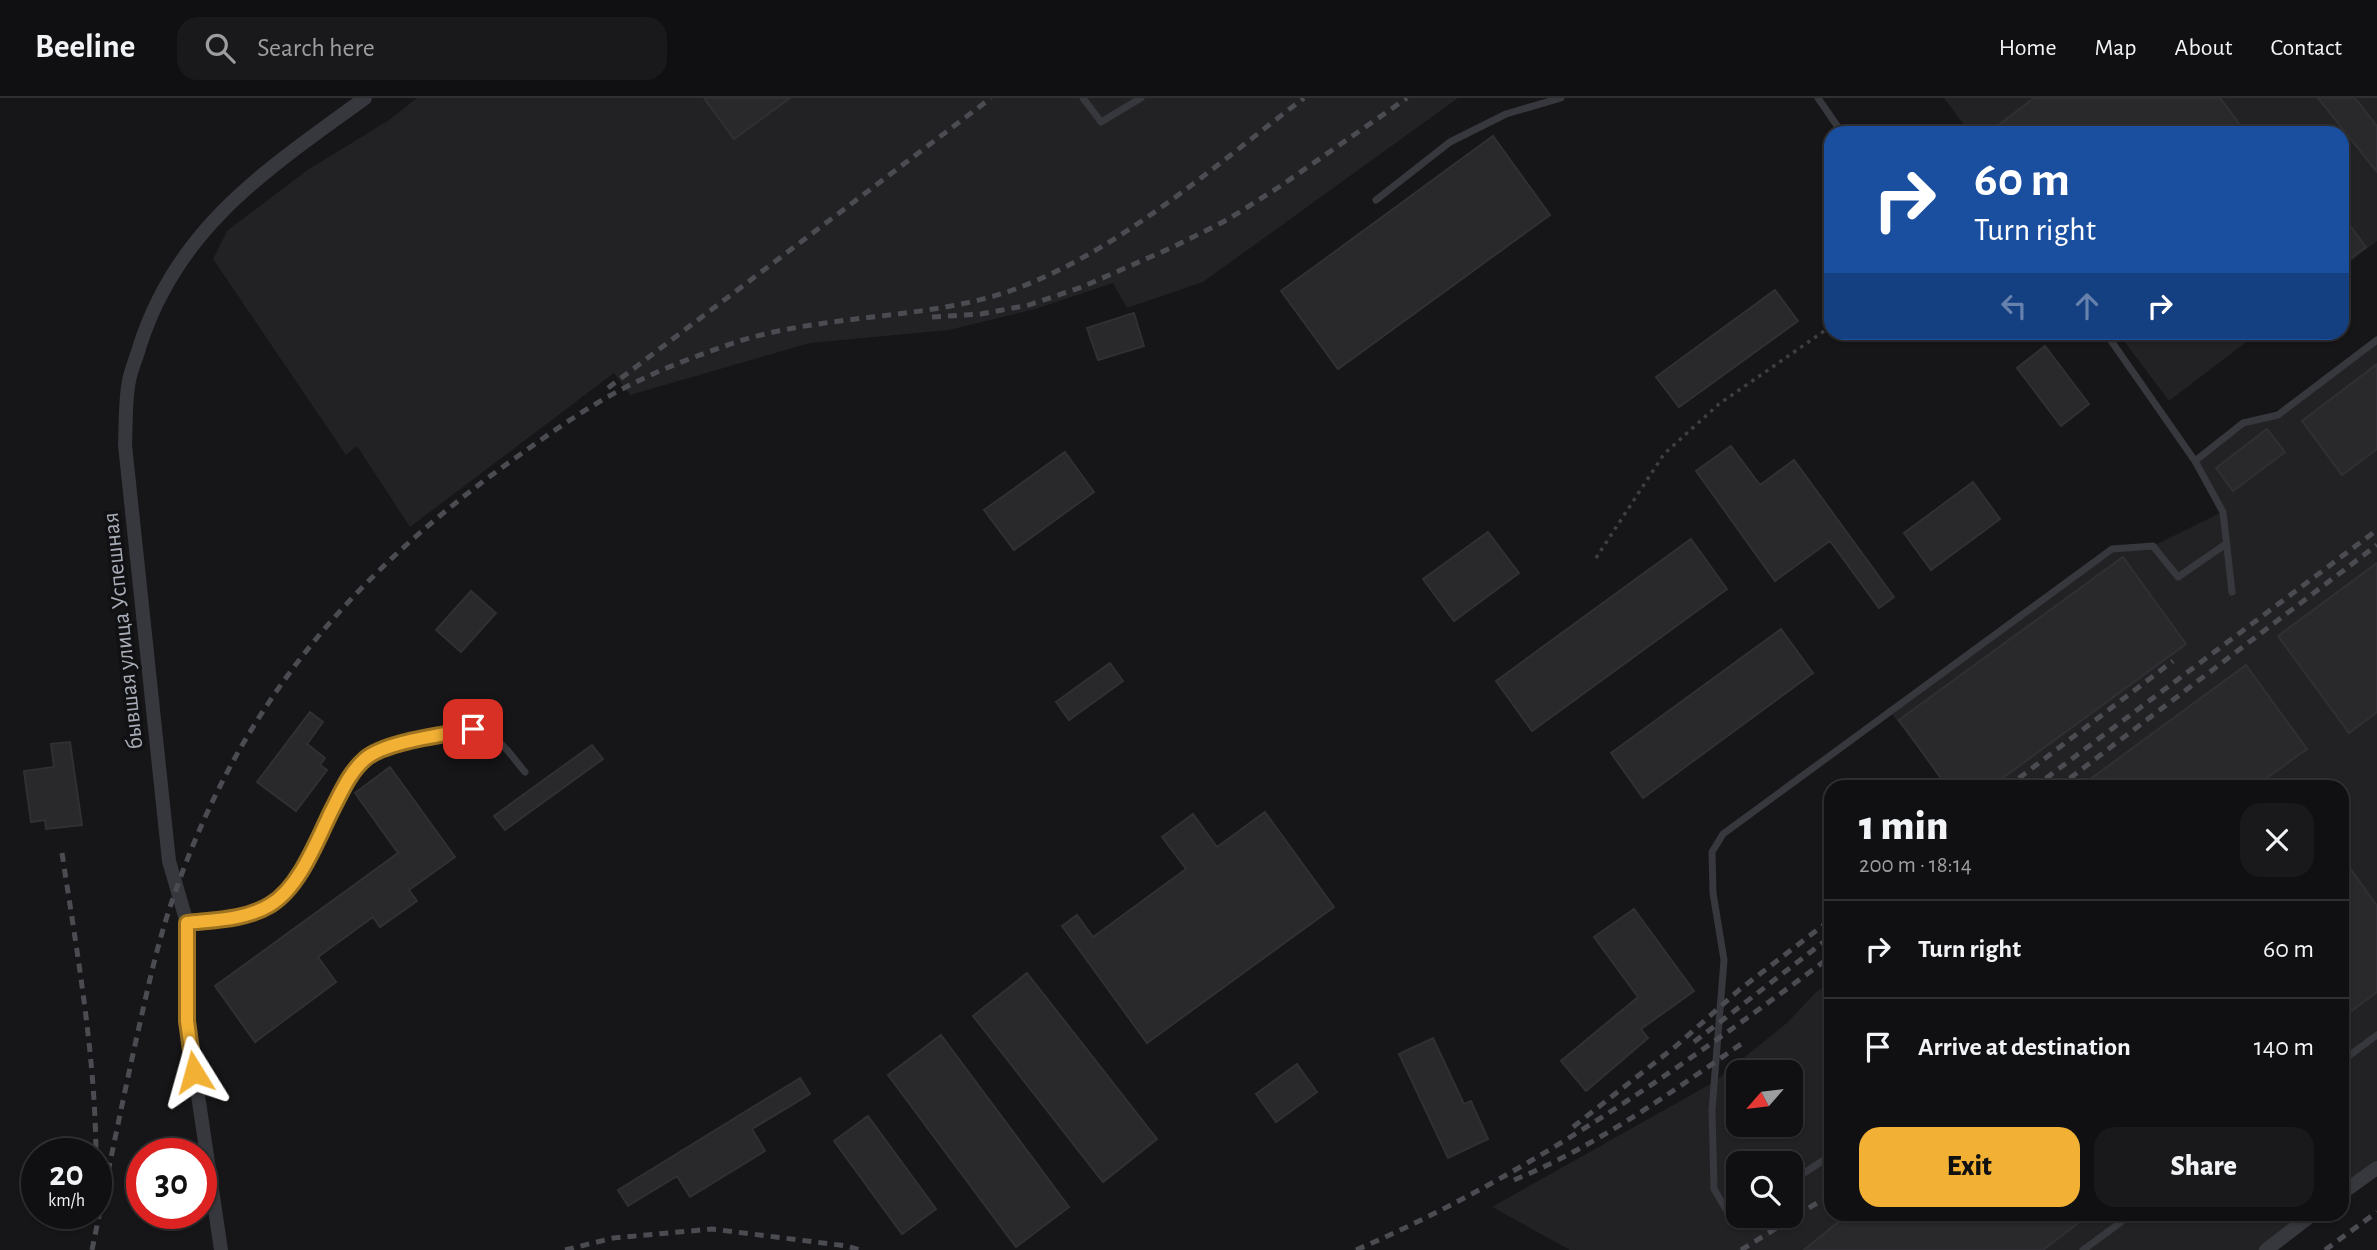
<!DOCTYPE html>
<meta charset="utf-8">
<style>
:root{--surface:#101012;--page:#19191b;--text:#f1f3f6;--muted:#9c9d9f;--line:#303032;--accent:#f2b134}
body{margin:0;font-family:"Alegreya Sans",sans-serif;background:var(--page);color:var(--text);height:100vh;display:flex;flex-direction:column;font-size:26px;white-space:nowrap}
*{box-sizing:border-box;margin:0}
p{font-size:23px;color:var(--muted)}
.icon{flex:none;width:38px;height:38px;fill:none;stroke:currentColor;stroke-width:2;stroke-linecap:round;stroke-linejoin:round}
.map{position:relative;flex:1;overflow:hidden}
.side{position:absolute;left:1824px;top:682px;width:525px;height:441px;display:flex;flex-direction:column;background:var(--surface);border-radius:21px;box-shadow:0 2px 5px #0004,0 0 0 2px var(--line)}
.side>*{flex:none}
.top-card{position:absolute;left:1824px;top:28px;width:525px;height:214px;border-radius:21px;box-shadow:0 2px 5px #0004,0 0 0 2px var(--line);background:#1a4fa0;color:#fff;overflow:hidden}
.needle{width:46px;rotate:242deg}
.buttons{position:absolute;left:1726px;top:962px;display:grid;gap:14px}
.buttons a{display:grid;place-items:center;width:77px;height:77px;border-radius:14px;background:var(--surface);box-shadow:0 2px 5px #0004,0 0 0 2px var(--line);font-size:35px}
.speed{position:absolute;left:21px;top:1040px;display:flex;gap:14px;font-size:35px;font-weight:700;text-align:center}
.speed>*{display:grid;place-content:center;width:91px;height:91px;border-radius:50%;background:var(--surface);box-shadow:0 2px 5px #0004,0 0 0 2px var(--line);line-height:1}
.speed small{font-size:18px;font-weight:400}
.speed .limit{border:10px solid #d22;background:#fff;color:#111}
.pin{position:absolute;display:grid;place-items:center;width:60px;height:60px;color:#fff;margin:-30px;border-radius:14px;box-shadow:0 4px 10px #0006}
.me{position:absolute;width:77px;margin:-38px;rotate:352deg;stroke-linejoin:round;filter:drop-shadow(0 0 5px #0008)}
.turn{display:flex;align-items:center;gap:24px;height:147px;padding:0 35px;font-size:32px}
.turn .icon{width:91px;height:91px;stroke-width:2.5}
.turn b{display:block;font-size:49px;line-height:60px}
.lanes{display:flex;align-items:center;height:66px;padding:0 35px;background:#0003;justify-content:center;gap:35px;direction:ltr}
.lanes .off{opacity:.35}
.round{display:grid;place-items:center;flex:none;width:74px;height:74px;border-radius:21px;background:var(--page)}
.overview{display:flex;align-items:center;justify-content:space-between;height:119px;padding:0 35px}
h1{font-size:42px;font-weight:800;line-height:52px}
.button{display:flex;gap:14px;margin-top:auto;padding:14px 35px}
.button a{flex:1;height:80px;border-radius:21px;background:var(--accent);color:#111;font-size:28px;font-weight:800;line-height:80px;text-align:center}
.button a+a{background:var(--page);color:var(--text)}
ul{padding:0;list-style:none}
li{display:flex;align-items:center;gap:21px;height:98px;padding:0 35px;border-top:2px solid var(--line)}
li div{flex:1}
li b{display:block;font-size:26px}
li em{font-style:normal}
header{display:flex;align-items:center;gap:42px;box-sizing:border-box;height:98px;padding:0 35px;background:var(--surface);border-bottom:2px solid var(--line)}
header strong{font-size:33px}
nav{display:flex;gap:38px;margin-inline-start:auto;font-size:24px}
.search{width:490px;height:63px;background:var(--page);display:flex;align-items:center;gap:18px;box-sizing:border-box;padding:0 24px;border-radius:21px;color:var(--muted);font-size:26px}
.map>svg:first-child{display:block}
</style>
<header>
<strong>Beeline</strong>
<div class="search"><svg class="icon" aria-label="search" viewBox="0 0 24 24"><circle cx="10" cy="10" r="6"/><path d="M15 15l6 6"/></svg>Search here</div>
<nav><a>Home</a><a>Map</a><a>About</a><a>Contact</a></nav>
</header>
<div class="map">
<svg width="2377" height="1152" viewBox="0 0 2377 1152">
<rect width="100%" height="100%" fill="#161618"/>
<path fill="#222225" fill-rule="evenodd" d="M 417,0 L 1458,0 L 1203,184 L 1127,210 L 1113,185 L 1035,211 L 949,232 L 810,245 L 630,297 L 614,275 L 410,429 L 357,348 L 346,357 L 213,161 L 227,133 L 306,73 L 389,22 Z
M 1944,0 L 2377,0 L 2377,143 L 2342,170 L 2342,35 L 1970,35 Z
M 2118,235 L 2258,235 L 2169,303 Z
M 2377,242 L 2377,1072 L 2342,1098 L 2342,690 L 1948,689 L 1891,615 L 2112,451 L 2153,448 L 2222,414 L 2195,363 L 2243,325 L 2278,317 Z
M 1830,884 L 1830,1116 L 2317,1117 L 2269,1152 L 1570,1152 L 1492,1109 L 1714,984 L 1788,924 L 1816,894 ZM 1738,975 L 1790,975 L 1790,1027 L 1738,1027 ZM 1738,1066 L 1790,1066 L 1790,1118 L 1738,1118 Z"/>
<path fill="#29292c" stroke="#303034" stroke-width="2" d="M 704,0 L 790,0 L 734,41 Z
M 2034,0 L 2220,0 L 2246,35 L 1988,35 Z
M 2318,0 L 2355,0 L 2377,28 L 2377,74 Z
M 1493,38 L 1550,117 L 1338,271 L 1281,193 Z
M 2342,117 L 2366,149 L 2342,167 Z
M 1775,192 L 1798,223 L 1679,309 L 1656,279 Z
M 1134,215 L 1144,248 L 1098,262 L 1087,230 Z
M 2045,248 L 2089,306 L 2061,328 L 2017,270 Z
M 2377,266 L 2377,351 L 2342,377 L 2302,323 Z
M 2267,331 L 2285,354 L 2233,393 L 2216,370 Z
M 1731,348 L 1760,387 L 1794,362 L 1894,499 L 1879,510 L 1830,443 L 1775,483 L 1696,373 Z
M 1065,354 L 1094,394 L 1014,452 L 984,412 Z
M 1973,384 L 2000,421 L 1931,472 L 1904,435 Z
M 1488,434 L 1519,475 L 1454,523 L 1423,481 Z
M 1691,441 L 1727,491 L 1532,633 L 1496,583 Z
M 2123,459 L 2186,546 L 1989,690 L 1948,690 L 1899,622 Z
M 2377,465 L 2377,614 L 2349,635 L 2278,538 Z
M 471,493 L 496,515 L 461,554 L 436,532 Z
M 1781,531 L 1813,575 L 1643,700 L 1611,655 Z
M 1110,565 L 1123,583 L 1069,622 L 1056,604 Z
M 2246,567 L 2307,651 L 2253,690 L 2078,690 Z
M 310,614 L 323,624 L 307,646 L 325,660 L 320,667 L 327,672 L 296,713 L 257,684 Z
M 70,644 L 82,727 L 46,731 L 45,722 L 31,724 L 24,673 L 54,669 L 51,646 Z
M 592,647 L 603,661 L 505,732 L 494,718 Z
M 390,669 L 455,759 L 409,792 L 417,803 L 380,829 L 373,819 L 318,859 L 336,884 L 255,944 L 215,888 L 398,755 L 355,695 Z
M 1265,714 L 1334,809 L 1147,945 L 1062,828 L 1077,817 L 1093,839 L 1186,771 L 1162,739 L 1193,716 L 1217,749 Z
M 2342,759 L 2377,808 L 2377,894 L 2342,920 Z
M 1634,811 L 1694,893 L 1641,931 L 1648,940 L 1586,993 L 1561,963 L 1638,899 L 1594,839 Z
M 1027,875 L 1157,1041 L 1103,1084 L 973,918 Z
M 941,937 L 1069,1109 L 1016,1149 L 888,977 Z
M 1433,940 L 1464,1006 L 1471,1003 L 1488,1041 L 1448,1060 L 1399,956 Z
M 1297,966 L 1317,994 L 1276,1024 L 1256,996 Z
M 800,980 L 810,996 L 752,1031 L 765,1053 L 690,1099 L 677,1078 L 628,1108 L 618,1092 Z
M 868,1018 L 936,1111 L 902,1136 L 834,1043 Z
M 1848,1116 L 2090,1116 L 2043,1152 L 1804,1152 Z"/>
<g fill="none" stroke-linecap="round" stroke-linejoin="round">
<path stroke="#3d3f44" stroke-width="3.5" stroke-dasharray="3.5 5" stroke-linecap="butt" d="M 1596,460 L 1664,356 L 1719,306 L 1830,229"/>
<path stroke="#37383d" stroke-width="7" d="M 1083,0 L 1101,24 L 1141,0
M 1818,0 L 1842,35
M 1376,102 L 1450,44 L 1506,16 L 1561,0
M 2105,234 L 2195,363 L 2223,414 L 2232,494
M 2195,363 L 2243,325 L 2278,317 L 2377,242
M 187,825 C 215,822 246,822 271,807 C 319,777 324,695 366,660 C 383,646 410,644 431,639 C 444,637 461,630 473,631 C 497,633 511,658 525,674
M 2342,963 L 2377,937
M 1790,1084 L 1830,1058
M 1738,1115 L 1727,1113 L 1714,1091 L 1712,1012 L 1724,862 L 1713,795 L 1712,754 L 1723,736 L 2112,451 L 2153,448 L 2178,479 L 2226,446
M 2083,1152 L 2132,1116"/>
<path stroke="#37383d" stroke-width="14" d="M 2342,1095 L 2377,1070
M 221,1152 L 187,923 L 187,825 L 169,763 L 125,347 C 126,326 125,303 129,283 C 131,271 137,259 140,247 C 179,127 268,71 365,0
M 2266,1152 L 2313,1116"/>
<path stroke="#4a4c52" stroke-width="5" stroke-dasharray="9 7" stroke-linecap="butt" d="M 932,219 L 981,216 L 1029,207 L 1082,189 L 1173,149 L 1227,122 L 1279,89 L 1407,0
M 608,290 L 991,0
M 2006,690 L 2173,563
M 2033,690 L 2377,432
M 2057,690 L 2377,447
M 62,755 C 77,854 95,955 96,1055
M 1694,944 L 1830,839
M 1573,1029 L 1676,948 L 1739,892 L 1830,822
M 1514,1082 C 1597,1048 1670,995 1744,944
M 92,1152 C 106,1084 120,1015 135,947 C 147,894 158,840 177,789 C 241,609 347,483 500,371 C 542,341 584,310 630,287 C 659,272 691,260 722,249 C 808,217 903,223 991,199 C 1105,166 1210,71 1304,0
M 565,1152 L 613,1140 L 712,1131 L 847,1148 L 860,1152
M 1356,1152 C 1528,1078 1681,970 1830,859
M 1741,1152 L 1830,1097
M 2325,1152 L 2377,1114"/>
</g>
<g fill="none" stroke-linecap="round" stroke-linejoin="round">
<g stroke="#9d7322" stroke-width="18">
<path id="route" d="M 194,974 L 187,923 L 187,825 C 214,822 245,822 270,807 C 299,790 317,743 331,714 C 341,695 349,675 365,661 C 386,643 445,637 473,631"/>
</g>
<use href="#route" stroke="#f2b134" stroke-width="12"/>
</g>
<g text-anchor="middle" stroke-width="7" stroke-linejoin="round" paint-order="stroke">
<g font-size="24" fill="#a8adb8" stroke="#111113">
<text transform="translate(122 533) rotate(-96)" y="8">бывшая улица Успешная</text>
</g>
</g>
</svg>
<div class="buttons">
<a><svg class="needle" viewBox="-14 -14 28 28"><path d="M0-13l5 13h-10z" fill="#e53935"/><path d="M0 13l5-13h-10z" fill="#9c9d9f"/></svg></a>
<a><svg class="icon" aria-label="search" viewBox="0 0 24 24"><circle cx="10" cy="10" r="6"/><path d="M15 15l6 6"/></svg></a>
</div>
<div class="speed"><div>20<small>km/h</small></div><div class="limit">30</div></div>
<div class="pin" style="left:473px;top:631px;background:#d93025"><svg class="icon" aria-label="arrive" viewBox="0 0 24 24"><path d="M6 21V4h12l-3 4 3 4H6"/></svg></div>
<svg class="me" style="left:194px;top:974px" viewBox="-20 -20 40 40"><path d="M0-17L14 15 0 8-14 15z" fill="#f2b134" stroke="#fff" stroke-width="4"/></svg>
<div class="top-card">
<div class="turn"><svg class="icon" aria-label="right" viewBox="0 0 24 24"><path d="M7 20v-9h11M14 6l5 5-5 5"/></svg><div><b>60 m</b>Turn right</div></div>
<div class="lanes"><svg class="icon off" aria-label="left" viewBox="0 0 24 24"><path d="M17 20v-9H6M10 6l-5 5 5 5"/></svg><svg class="icon off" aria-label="ahead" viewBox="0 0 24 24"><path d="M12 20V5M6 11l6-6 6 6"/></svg><svg class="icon" aria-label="right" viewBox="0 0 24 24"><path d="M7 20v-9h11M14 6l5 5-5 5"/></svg></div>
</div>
<section class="side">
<div class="overview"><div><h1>1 min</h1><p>200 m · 18:14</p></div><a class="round"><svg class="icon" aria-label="close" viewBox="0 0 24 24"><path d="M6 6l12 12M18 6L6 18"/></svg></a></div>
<ul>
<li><svg class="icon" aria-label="right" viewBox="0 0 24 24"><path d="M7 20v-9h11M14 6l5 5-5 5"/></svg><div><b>Turn right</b></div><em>60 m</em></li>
<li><svg class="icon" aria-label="arrive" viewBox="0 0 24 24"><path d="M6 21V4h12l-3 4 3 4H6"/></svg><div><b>Arrive at destination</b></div><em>140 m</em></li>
</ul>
<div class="button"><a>Exit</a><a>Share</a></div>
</section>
</div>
